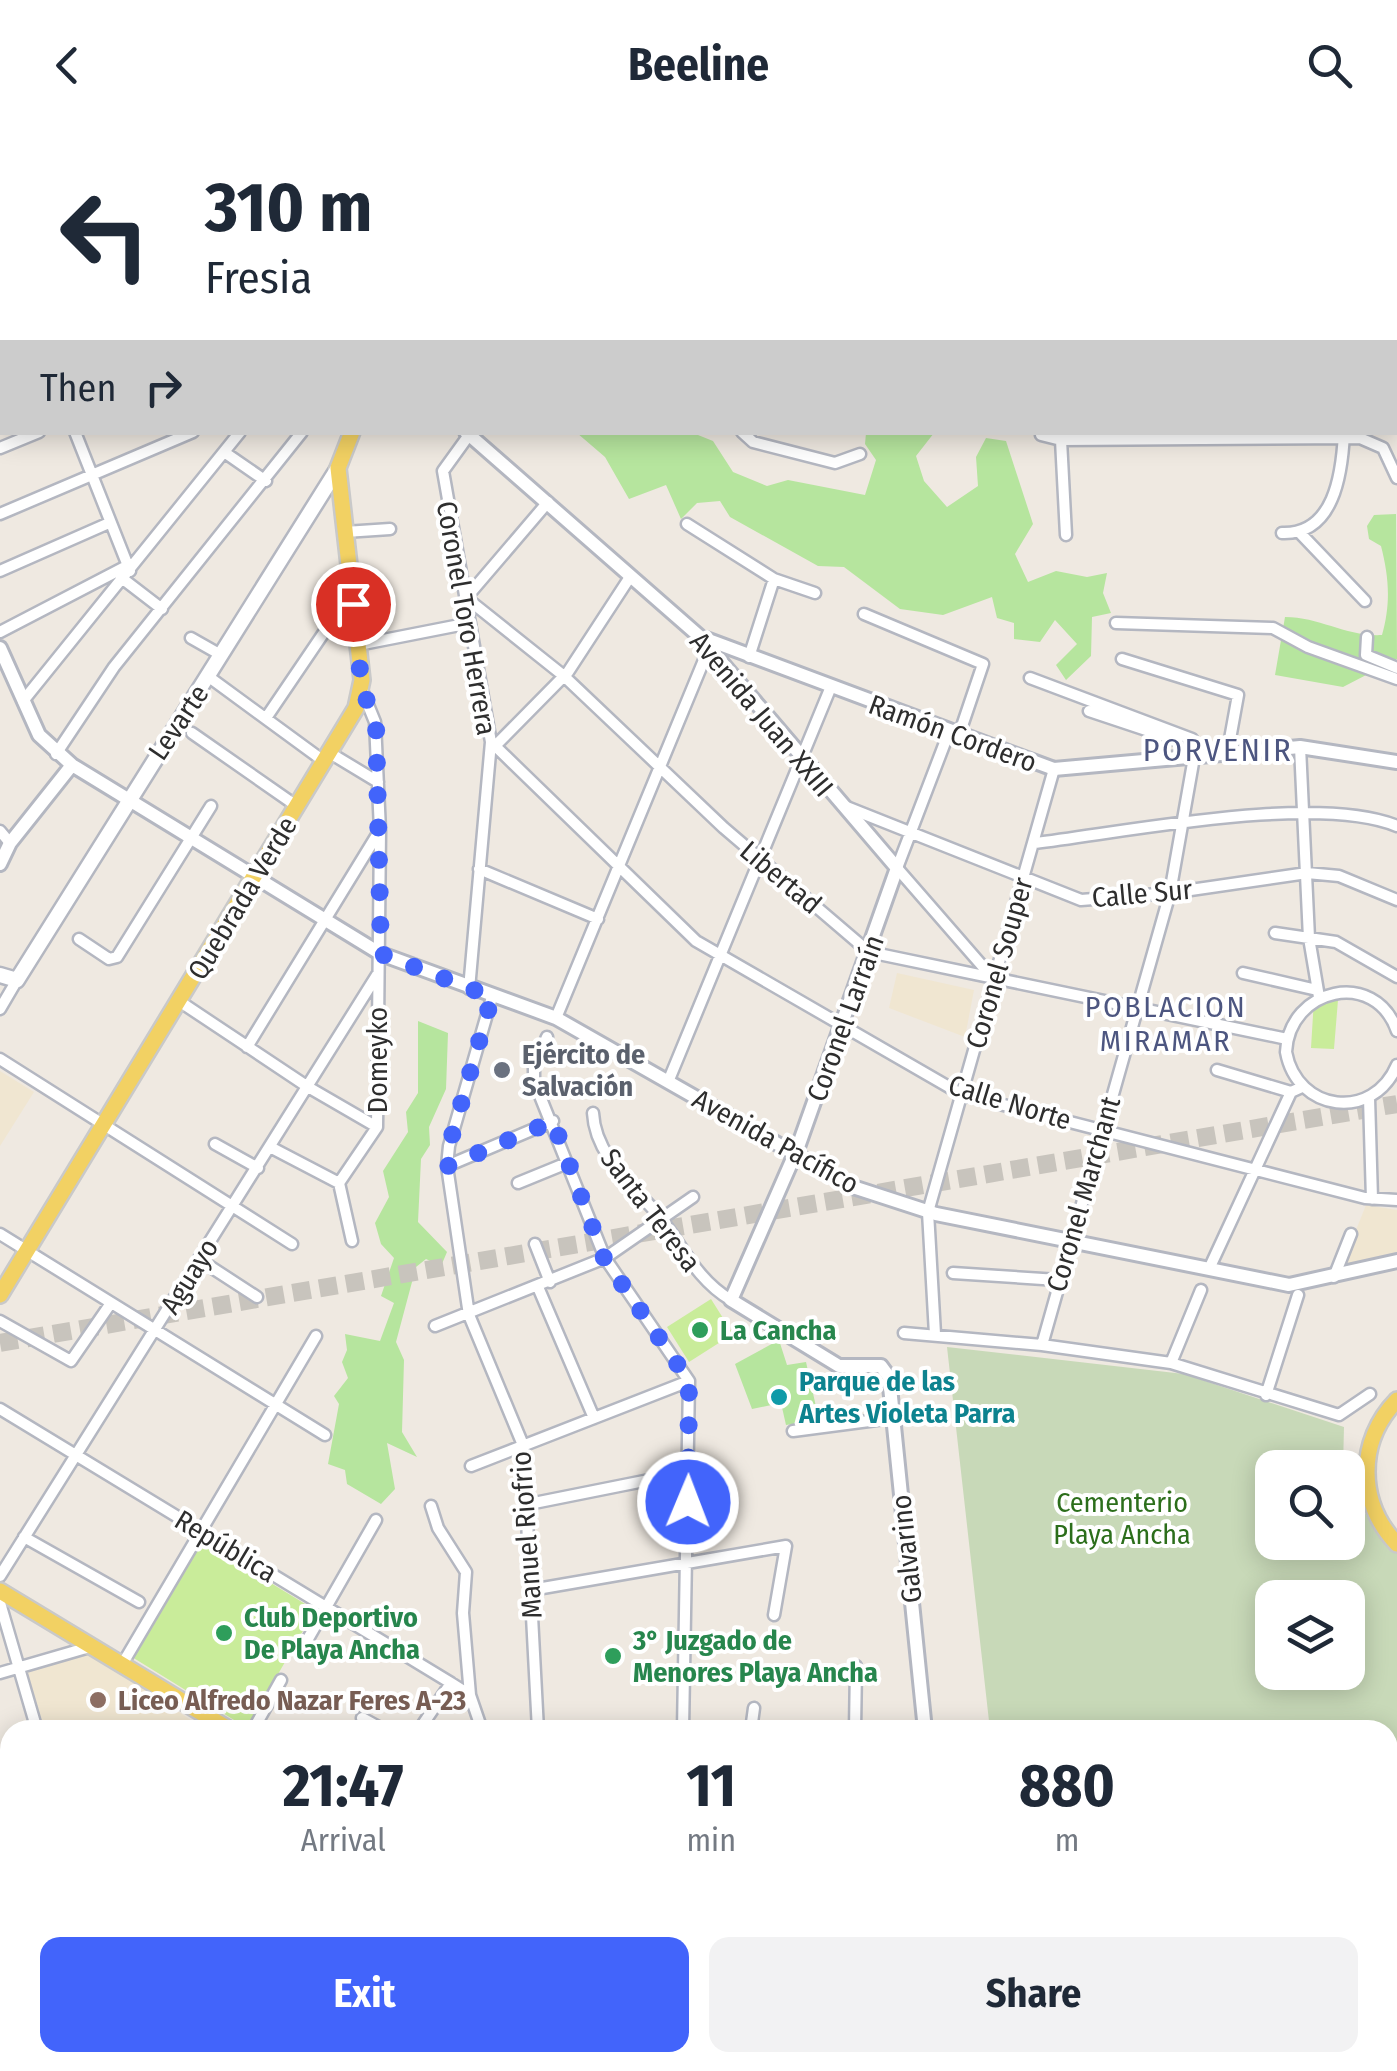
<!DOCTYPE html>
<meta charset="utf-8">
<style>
:root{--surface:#fff;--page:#f2f2f3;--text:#1f2937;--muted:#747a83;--accent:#4264fb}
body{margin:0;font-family:"Fira Sans Condensed",sans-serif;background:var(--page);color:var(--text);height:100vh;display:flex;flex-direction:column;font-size:38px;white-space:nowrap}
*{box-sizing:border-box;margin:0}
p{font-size:32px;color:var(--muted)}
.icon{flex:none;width:55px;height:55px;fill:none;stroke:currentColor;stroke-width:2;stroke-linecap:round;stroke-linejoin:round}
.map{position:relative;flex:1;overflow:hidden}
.side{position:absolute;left:0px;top:1590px;width:1398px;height:352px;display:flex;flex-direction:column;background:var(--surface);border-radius:30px 30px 0 0;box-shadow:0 5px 25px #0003}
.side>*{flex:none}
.hud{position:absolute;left:0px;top:0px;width:1398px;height:305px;box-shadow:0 5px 25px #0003;background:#fff;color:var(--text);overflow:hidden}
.fabs{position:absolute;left:1255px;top:1320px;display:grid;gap:20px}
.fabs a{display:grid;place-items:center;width:110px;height:110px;border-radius:20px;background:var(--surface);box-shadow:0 5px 25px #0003;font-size:50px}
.pin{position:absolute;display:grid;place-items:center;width:85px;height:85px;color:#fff;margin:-42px;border:5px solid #fff;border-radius:50%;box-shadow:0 2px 10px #0007}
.me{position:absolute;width:110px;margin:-55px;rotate:1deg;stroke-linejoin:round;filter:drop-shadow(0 0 8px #0008)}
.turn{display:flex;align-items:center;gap:35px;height:210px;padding:0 40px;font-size:45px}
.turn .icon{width:130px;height:130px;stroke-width:2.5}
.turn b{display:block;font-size:70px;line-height:85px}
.then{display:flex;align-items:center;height:95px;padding:0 40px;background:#0003;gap:20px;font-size:38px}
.eta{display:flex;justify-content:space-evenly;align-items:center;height:170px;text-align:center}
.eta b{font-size:60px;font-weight:700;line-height:70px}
.primary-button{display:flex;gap:20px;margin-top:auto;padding:20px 40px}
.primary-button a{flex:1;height:115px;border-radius:20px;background:var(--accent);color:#fff;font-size:40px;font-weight:700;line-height:115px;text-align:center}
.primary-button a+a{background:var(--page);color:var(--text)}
header{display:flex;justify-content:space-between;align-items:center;height:130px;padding:0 40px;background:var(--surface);font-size:45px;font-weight:700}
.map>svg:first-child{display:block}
</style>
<header><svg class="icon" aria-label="back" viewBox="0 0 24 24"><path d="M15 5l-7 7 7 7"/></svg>Beeline<svg class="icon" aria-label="search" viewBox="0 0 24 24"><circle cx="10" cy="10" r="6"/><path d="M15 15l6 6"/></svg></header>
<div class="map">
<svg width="1397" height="1941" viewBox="0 0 1397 1941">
<rect width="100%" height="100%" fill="#efe9e1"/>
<path fill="#f0e6d1" d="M 897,843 L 974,860 L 965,907 L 889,878 Z
M 0,941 L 34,962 L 0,1016 Z
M 1366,1075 L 1397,1080 L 1397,1122 L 1342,1135 Z
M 88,1522 L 206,1600 L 44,1600 L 26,1540 Z
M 357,1933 L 490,1933 L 526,1941 L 358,1941 Z"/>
<path fill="#b6e59e" d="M 577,303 L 693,303 L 713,311 L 733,342 L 767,356 L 788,350 L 865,365 L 876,330 L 865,314 L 866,303 L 934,303 L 916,326 L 924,351 L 947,377 L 978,356 L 976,327 L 986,308 L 1006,311 L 1033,394 L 1015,424 L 1028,452 L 1056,441 L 1087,447 L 1107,443 L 1103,463 L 1111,483 L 1092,487 L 1091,526 L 1066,550 L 1056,535 L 1077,514 L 1055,490 L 1040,512 L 1014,509 L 1014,493 L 997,488 L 992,467 L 943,485 L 900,479 L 844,437 L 818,436 L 730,387 L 720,371 L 697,373 L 681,389 L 666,355 L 629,369 L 605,327 Z
M 1396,384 L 1397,529 L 1343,557 L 1275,545 L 1285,487 C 1320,487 1347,507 1382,505 C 1391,473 1389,447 1381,416 L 1369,409 L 1367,396 L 1374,385 Z
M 418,891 L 448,903 L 446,959 L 429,997 L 430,1015 L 421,1029 L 418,1092 L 447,1122 L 441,1136 L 426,1129 L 416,1137 L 396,1212 L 404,1230 L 402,1302 L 417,1327 L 387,1313 L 395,1359 L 381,1374 L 347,1354 L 345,1340 L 328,1334 L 339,1274 L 334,1266 L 348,1248 L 342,1232 L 347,1220 L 345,1204 L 380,1211 L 394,1173 L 381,1166 L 394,1128 L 381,1114 L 375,1093 L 389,1067 L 383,1041 L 408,1002 L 406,982 L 418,963 Z
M 779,1210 L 787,1235 L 806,1232 L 819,1290 L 786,1295 L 781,1273 L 752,1279 L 735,1234 Z"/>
<path fill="#c8d9b8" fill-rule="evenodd" d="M 947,1217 L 1184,1244 L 1344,1297 L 1343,1337 L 1272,1338 L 1272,1412 L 1348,1412 L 1348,1355 L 1373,1396 L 1397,1422 L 1397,1891 L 1388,1893 L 1388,1600 L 990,1600 ZM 1272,1468 L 1348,1468 L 1348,1542 L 1272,1542 Z"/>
<path fill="#c9ec9a" d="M 1314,869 L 1338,870 L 1334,919 L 1311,918 Z
M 711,1169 L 733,1204 L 689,1232 L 667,1197 Z
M 200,1410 L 315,1480 L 247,1598 L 132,1527 Z"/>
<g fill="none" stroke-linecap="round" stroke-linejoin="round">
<path stroke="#c8c4bd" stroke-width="18" stroke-dasharray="18 9" stroke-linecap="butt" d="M 0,1213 L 1397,974"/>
<g stroke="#b4b7c1" stroke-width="12">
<path id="pedestrian" d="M 682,1932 L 692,1941"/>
</g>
<g stroke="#b4b7c1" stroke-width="15">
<path id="minor" d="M 111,0 L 112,2
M 422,0 L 423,2
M 544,0 L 551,2
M 642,0 L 642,2
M 757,0 L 758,2
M 864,0 L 868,2
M 1204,0 L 1204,2
M 519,2 L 519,0
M 888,2 L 889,0
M 984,2 L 985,0
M 1025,2 L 1027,0
M 1116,2 L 1116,0
M 1355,2 L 1357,0
M 0,55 L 2,54
M 0,112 L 2,118
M 0,188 L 2,187
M 0,255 L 2,254
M 75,302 L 130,441
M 742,302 L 753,312 L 835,333 L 860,324
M 1041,305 L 1061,310 L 1360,308 L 1383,318 L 1397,348
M 1061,310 L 1066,405
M 0,318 L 39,302
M 224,322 L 266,351
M 0,384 L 193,302
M 687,394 L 774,449 L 815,463
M 345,402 L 390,399
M 1282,403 C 1334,405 1342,344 1344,303
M 1301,404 L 1365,471
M 0,441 L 109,393
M 123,449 L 162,479
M 465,467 L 564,546 L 724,698 L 869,822 L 1287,909
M 466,468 L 548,372
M 864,484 L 983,534 L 959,605
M 1116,493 L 1273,498 L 1308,517 L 1397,549
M 0,502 L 125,437
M 1367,507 L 1366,525 L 1397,538
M 191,508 L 221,525
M 358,515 L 470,493
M 749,527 L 774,449
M 1122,529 L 1238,565 L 1228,620
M 209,547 L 325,632
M 1030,548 L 1192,609 L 1196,616 L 1170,763 L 1042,1215
M 23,571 L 240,302
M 1089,581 L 1176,610
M 266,588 L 327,498
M 949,602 L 897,738 L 991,846
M 192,603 L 298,677
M 491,612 L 696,811 L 961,964 L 1365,1068 L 1397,1070
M 495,616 L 568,542 L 630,447
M 1300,617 L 1309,808 L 1319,867
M 330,623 L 378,652
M 56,624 L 114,537 L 302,302
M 844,676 L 1081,770 L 1170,763 L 1307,743 L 1339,746 L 1397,770
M 0,701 L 10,713
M 1035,713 C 1127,702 1316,663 1397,696
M 479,739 L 598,789
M 1275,803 L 1336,812 L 1397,847
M 79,809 L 109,829 L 117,827 L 211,676
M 1243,843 L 1317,860
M 469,859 L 491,612 L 443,341 L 469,305
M 492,867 L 449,1016 L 447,1036 L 469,1185 L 523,1315 L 538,1600
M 179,871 L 308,957 L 377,997
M 0,879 L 17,850
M 556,888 L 709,518
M 1397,901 C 1375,838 1289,858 1286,922 C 1297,982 1373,992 1397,935
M 547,907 L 534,937 L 534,951 L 605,1128 L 689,1251 L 683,1600
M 247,917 L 380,700
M 0,929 L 292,1114
M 1217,940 L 1291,962
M 668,952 L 830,559
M 1369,968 L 1372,1069
M 593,983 C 595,1026 634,1056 660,1087 C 683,1117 697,1150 731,1170
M 215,1014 L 258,1038
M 270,1017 L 339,1053 L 352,1111
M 447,1036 L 553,991
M 339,1053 L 377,997 L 380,700 L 375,592 L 362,560
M 518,1053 L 567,1033
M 0,1104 L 325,1305
M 535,1114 L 550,1152
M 200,1130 L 257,1167
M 1209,1139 L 1291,962 L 1302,957
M 953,1143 L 1058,1150
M 1334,1147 L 1351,1104
M 538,1157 L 594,1288
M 0,1191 L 71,1231 L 111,1173
M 435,1196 L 605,1128 L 693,1067
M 904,1203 L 1042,1215 L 1171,1233 L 1339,1285 L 1370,1264
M 935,1204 L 928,1082 L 1054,639
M 1171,1233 L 1201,1160
M 1266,1265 L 1298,1165
M 0,1279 L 451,1553
M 793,1301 L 892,1288
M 471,1336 L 689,1251
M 529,1374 L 689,1342
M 431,1376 L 438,1398 L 466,1442 L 463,1483 L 470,1565 L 482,1600
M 24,1407 L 139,1472
M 0,1446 L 377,845
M 531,1460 L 786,1416 L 774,1485
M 0,1473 L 37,1600
M 305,1514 L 376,1390
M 123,1533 L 316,1206
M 0,1543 L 93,1516
M 362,1588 L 384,1600
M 253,1600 L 281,1550
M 419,1600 L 451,1553 L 470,1565
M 751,1600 L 754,1578
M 855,1600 L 856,1536
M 0,1697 L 10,1694
M 0,1774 L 10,1771
M 0,1863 L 10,1859
M 140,1932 L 143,1941
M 346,1932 L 347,1941
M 202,1941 L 229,1932"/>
</g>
<g stroke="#b4b7c1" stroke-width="18">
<path id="tertiary" d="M 1396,0 L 1397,1
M 1395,53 L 1397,49
M 1395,90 L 1397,92
M 0,140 L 2,138
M 1395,161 L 1397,159
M 1395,241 L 1397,242
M 466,302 L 699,506 L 897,738 L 798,1017 L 731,1170 L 839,1236 L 881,1236 L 889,1247 L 925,1600
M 706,509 L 1054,639 L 1300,617 L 1397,632
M 0,518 L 39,605 L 72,635 L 381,824 L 556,888 L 853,1057 L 936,1084 L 1289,1155 L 1397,1131
M 0,734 L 10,713 L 72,635
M 1062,1932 L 1077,1941"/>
</g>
<g stroke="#b4b7c1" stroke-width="19">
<path id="secondary" d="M 0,845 L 17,850 L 338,338
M 555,1933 L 590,1941"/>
</g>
<g stroke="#c9c9c9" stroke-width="20">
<path id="primary" d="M 492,0 L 493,2
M 0,1165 L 356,578 L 362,550 L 338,338 L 352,302
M 1397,1270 C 1357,1311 1357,1372 1397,1414
M 0,1461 L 230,1600
M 534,1932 L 539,1941
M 550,1932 L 555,1941"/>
</g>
<use href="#pedestrian" stroke="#fff" stroke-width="8"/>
<use href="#minor" stroke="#fff" stroke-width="10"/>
<use href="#tertiary" stroke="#fff" stroke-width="12"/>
<use href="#secondary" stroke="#fff" stroke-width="14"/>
<use href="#primary" stroke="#f2d163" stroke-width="15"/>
</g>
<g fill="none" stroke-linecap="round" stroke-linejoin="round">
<path stroke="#4264fb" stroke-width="18" stroke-dasharray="0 32.4" d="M 353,474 L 362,559 L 376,592 L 381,824 L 492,867 L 449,1016 L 448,1036 L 553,991 L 604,1128 L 689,1251 L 688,1372"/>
</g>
<circle fill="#6b7280" stroke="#fff" stroke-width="4" cx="502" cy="940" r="10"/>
<g fill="#2e9e5b" stroke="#fff" stroke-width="4">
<circle cx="700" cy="1200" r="10"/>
<circle cx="224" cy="1503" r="10"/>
<circle cx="613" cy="1526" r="10"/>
</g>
<circle fill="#0f9aa8" stroke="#fff" stroke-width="4" cx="779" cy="1267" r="10"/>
<circle fill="#8d6e63" stroke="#fff" stroke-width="4" cx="98" cy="1570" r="10"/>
<g text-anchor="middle" stroke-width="8" stroke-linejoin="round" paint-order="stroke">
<g font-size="28" fill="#2e2e2e" stroke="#fff">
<text transform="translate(467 488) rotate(80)" y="10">Coronel Toro Herrera</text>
<text transform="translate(762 584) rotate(50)" y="10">Avenida Juan XXIII</text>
<text transform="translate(178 592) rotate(-56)" y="10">Levarte</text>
<text transform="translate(953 603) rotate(20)" y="10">Ramón Cordero</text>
<text transform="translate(781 747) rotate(40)" y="10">Libertad</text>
<text transform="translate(1142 763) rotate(-5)" y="10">Calle Sur</text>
<text transform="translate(242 768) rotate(-59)" y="10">Quebrada Verde</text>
<text transform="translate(999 833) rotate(-74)" y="10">Coronel Souper</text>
<text transform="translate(845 888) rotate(-70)" y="10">Coronel Larraín</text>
<text transform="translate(377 930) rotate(-90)" y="10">Domeyko</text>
<text transform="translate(1010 972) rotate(17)" y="10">Calle Norte</text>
<text transform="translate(776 1011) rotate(29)" y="10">Avenida Pacífico</text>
<text transform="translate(1083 1064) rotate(-74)" y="10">Coronel Marchant</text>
<text transform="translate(651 1080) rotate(53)" y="10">Santa Teresa</text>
<text transform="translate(189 1146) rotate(-58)" y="10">Aguayo</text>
<text transform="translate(526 1405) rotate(-94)" y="10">Manuel Riofrio</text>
<text transform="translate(226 1416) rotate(31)" y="10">República</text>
<text transform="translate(906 1419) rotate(-96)" y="10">Galvarino</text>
</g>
<g font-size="28" font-weight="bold" fill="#5b616d" stroke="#fff" text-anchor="start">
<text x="522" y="934">Ejército de<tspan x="522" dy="32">Salvación</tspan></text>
</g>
<g font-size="28" font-weight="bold" fill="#27864d" stroke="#fff" text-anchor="start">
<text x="720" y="1210">La Cancha</text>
<text x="244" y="1497">Club Deportivo<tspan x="244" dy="32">De Playa Ancha</tspan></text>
<text x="633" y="1520">3° Juzgado de<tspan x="633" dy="32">Menores Playa Ancha</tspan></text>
</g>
<g font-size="28" font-weight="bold" fill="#0d838f" stroke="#fff" text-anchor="start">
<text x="799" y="1261">Parque de las<tspan x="799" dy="32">Artes Violeta Parra</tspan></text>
</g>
<g font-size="28" fill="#2c6e1b" stroke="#fff">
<text x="1122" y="1382">Cementerio<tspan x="1122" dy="32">Playa Ancha</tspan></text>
</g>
<g font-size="28" font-weight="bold" fill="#785e54" stroke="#fff" text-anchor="start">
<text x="118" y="1580">Liceo Alfredo Nazar Feres A-23</text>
</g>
<g font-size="30" letter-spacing="2.5" fill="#4d5680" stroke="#fff">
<text x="1166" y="887">POBLACION<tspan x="1166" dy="34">MIRAMAR</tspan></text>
</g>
<g font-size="32" letter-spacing="2.5" fill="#4d5680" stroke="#fff">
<text x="1218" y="631">PORVENIR</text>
</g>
</g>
</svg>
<div class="fabs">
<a><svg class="icon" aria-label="search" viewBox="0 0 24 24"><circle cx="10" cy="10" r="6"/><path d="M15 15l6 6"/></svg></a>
<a><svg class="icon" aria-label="layers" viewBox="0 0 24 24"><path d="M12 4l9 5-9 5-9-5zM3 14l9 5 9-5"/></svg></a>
</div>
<div class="pin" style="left:353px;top:474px;background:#d93025"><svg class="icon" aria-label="arrive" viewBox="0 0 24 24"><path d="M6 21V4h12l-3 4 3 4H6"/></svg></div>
<svg class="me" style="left:688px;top:1372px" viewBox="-20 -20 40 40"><circle r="17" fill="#4264fb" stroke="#fff" stroke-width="3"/><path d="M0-11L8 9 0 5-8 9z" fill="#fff"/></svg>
<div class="hud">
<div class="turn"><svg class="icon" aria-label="left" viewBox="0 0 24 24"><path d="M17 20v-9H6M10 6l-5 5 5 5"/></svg><div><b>310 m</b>Fresia</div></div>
<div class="then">Then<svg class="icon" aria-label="right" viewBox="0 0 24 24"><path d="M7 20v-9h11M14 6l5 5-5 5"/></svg></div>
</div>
<section class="side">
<div class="eta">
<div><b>21:47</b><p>Arrival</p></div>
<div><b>11</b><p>min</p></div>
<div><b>880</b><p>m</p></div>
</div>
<div class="primary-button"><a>Exit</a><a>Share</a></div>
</section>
</div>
